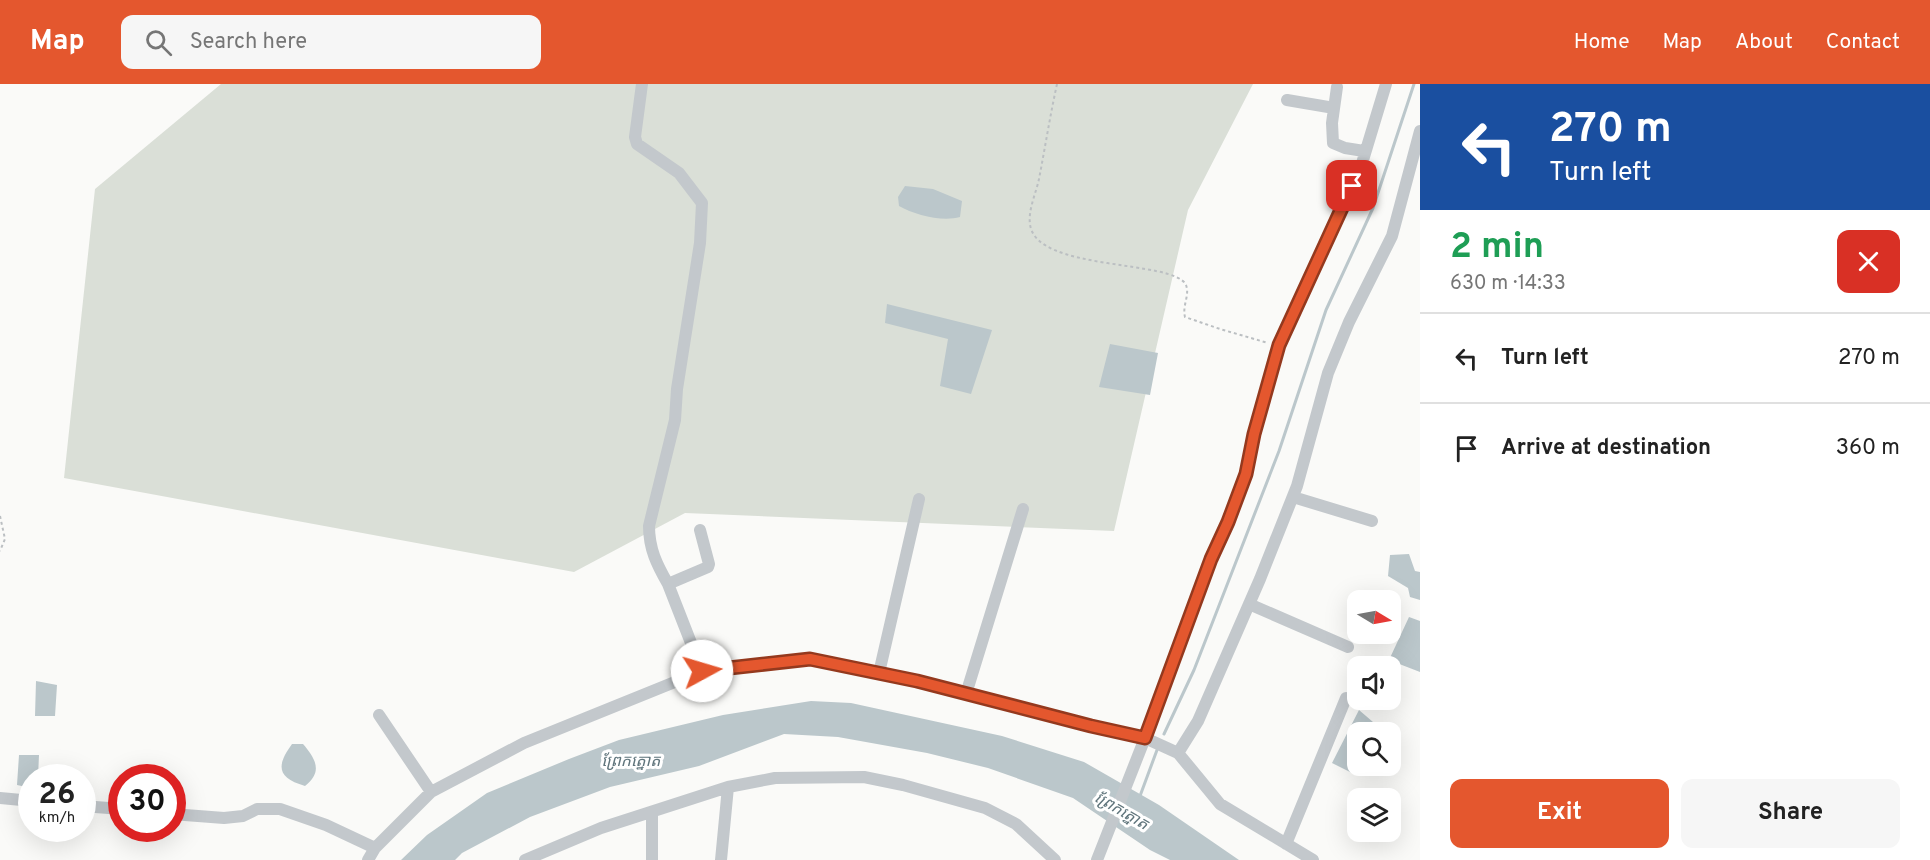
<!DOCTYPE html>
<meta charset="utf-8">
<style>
:root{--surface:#fff;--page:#f6f6f6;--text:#222;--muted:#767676;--line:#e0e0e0;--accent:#e4572e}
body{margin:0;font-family:Overpass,"Noto Sans Khmer",sans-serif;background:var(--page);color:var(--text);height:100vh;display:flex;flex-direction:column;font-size:22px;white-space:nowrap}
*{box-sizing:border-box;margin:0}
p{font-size:20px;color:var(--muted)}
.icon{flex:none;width:33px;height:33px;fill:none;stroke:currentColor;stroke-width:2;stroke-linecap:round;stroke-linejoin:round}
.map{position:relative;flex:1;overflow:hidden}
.panel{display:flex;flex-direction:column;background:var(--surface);width:510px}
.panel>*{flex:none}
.top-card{background:#1a4fa0;color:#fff;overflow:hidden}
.needle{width:39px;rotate:100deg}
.fabs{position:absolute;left:1347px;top:506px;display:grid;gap:12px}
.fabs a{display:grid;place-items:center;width:54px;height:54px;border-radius:12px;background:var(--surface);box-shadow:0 6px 24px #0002;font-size:30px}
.speed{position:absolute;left:18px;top:680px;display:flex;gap:12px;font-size:30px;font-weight:700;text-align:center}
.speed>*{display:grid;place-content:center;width:78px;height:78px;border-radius:50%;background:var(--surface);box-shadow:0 6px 24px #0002;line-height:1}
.speed small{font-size:15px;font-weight:400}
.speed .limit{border:9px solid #d22;background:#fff;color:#111}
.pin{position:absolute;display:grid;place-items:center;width:51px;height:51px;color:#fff;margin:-26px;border-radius:12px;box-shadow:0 3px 9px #0006}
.me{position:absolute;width:66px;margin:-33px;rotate:84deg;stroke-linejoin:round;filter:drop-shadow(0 0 4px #0008)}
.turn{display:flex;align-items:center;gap:21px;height:126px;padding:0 30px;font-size:27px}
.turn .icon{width:78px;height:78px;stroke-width:2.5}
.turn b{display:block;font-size:42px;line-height:51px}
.round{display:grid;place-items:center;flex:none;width:63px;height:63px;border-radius:12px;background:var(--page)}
.summary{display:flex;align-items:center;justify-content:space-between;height:102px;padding:0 30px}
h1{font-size:36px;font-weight:700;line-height:45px;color:#1e9e55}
.action{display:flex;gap:12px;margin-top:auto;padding:12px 30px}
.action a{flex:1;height:69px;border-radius:12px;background:var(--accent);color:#fff;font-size:24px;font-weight:700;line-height:69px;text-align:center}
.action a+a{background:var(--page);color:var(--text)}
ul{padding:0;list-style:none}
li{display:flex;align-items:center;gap:18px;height:90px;padding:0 30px;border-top:2px solid var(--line)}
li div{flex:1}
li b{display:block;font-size:22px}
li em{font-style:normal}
header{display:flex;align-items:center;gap:36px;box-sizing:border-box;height:84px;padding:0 30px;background:var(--accent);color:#fff}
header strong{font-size:28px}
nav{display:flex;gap:33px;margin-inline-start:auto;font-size:21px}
.search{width:420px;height:54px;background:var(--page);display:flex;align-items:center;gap:15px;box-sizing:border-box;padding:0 21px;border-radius:12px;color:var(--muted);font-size:22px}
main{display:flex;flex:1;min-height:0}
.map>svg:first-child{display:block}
</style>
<header>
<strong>Map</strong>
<div class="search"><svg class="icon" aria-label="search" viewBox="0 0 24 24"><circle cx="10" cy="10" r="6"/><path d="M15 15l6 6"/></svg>Search here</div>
<nav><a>Home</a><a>Map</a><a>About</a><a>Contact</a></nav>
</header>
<main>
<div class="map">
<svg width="1420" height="776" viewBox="0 0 1420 776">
<rect width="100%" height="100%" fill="#fafaf8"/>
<path fill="#dadfd7" d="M 221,0 L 1253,0 L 1188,126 L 1114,447 L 685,429 L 574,488 L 64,394 L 95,105 Z"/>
<path fill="#bbc7cb" d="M 905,102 L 933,105 L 962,117 L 960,133 C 942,138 915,131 899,122 L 898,113 Z
M 887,220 L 992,246 L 971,310 L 940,302 L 948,255 L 885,239 Z
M 1110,260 L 1158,269 L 1150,311 L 1099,303 Z
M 1409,470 L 1415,487 L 1420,488 L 1420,516 L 1410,513 L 1408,504 L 1388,492 L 1390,471 Z
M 1409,533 L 1420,537 L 1420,588 L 1389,576 Z
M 36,597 L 57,601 L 55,632 L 35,632 Z
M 811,617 L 851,619 L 1002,652 L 1084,678 L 1159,721 L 1239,776 L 1170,776 L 1150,766 L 1073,714 L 988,684 L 927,669 L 838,653 L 784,650 L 699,682 L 610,703 L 530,733 L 462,769 L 455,776 L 401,776 L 427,751 L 487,709 L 569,675 L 619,656 L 723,631 Z
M 1359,626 L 1380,644 L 1377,648 L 1358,648 L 1358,681 L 1359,681 L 1354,690 L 1332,679 Z
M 292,660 L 303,660 C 316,675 323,688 305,702 C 277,694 276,682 292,660 Z
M 19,671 L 39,671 L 38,693 L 32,693 L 31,704 L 17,701 Z"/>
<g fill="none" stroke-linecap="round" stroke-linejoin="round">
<path stroke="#bbc7cb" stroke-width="3" d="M 1164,650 L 1194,586 L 1279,367 L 1326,226 L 1373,124 L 1414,0
M 1140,712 L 1157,666"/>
<path stroke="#bbbfc2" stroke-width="2" stroke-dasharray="3 3" stroke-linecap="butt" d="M 1057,0 C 1050,32 1045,64 1039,95 C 1036,109 1028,126 1030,140 C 1035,188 1174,175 1186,201 C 1190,211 1182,222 1185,233 L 1220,245 L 1268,259
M 0,432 L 5,455 L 0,467"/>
<path stroke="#c3c8cc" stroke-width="12" d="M 642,0 L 635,53 L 637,60 L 679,89 L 702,119 L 700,159 L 677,305 L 675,336 L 649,442 C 649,465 657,481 668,500
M 1337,3 L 1332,39 L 1333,59 L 1345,64 L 1364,67
M 1287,16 L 1334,24
M 1293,413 L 1372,437
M 700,446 L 709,480 L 708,483 L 668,500 L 702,587
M 1249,520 L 1348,563
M 879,589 L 919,415
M 966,610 L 1023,425
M 379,631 L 431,708
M 1178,669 L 1198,637 L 1260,495 L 1297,402 L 1328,289 L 1349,238 L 1392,152 L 1420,47
M 0,714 L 32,717
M 82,722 L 122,725
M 652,728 L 652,776
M 172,730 L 224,734 L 243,732 L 257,725 L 280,725 L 326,741 L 375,764
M 1286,760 L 1346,614
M 368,776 L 375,764 L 431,708 L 524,659 L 702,587 L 810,575 L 917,597 L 1091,642 L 1145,654 L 1178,669 L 1220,720 L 1313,776
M 525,776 L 601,744 L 728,703 L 775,694 L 864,693 L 903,701 L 985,724 L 1016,740 L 1055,776
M 721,776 L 728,703
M 1097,776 L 1145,654 L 1211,475 L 1228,438 L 1246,390 L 1254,350 L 1279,261 L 1360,86 L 1386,0"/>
</g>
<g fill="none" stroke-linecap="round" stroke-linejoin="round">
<g stroke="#94391e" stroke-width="15">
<path id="route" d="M 702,587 L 810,575 L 917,597 L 1091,642 L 1145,654 L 1211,475 L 1228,438 L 1246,390 L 1254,350 L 1279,261 L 1352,102"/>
</g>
<use href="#route" stroke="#e4572e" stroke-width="10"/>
</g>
<g text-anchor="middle" stroke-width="6" stroke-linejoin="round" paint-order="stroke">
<g font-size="16" font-style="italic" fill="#60757c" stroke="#fff">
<text x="631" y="682">ព្រែកត្នោត</text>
<text transform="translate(1122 726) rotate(30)" y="6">ព្រែកត្នោត</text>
</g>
</g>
</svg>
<div class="fabs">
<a><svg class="needle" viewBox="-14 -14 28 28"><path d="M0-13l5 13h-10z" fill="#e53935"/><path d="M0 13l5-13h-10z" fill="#767676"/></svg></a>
<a><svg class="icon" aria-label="sound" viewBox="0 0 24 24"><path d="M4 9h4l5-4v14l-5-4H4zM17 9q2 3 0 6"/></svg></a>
<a><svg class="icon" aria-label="search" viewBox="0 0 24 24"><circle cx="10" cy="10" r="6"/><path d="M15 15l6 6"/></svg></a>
<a><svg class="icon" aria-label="layers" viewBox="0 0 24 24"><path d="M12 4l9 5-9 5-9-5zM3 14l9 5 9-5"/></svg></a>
</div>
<div class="speed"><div>26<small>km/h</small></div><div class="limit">30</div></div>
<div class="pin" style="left:1352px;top:102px;background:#d93025"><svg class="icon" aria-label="arrive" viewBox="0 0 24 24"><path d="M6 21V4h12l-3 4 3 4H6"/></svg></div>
<svg class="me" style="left:702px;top:587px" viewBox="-20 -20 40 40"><circle r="19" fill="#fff"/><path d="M0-13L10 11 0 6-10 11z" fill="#e4572e"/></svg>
</div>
<section class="panel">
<div class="top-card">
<div class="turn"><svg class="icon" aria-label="left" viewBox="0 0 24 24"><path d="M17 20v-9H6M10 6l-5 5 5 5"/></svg><div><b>270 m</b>Turn left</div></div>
</div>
<div class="summary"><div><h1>2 min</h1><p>630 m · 14:33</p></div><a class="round" style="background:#d93025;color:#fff"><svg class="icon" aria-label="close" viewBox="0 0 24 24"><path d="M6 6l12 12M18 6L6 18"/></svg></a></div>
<ul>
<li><svg class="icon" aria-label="left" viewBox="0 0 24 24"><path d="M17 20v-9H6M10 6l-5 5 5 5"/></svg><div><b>Turn left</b></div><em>270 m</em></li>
<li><svg class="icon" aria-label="arrive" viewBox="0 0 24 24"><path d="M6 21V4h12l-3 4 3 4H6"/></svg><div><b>Arrive at destination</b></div><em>360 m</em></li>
</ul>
<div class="action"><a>Exit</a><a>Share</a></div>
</section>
</main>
